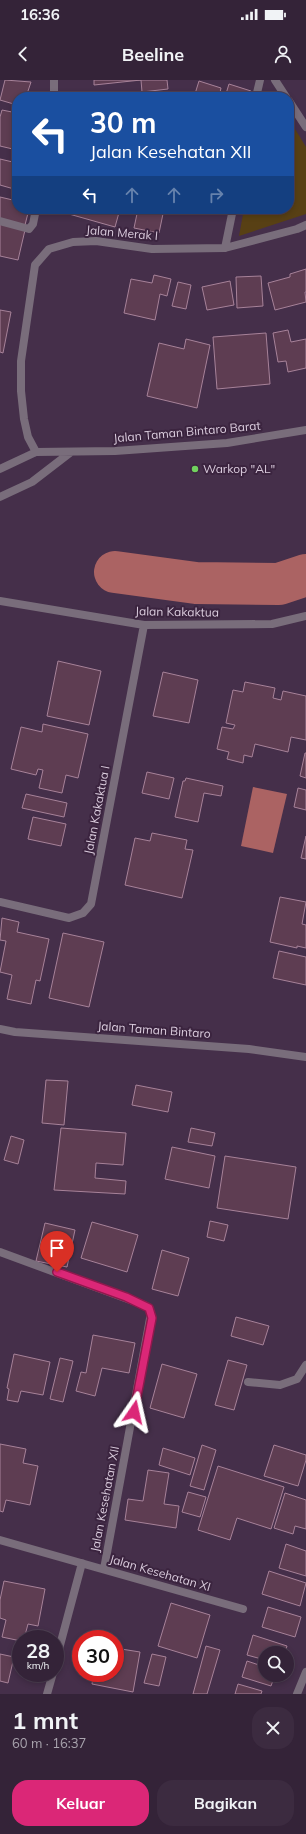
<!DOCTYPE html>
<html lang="id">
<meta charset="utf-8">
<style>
:root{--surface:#342338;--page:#3c2b40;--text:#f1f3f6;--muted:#a9a4ae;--line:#4e4053;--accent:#db2777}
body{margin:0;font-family:Mulish,sans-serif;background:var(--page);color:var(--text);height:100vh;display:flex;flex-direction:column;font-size:15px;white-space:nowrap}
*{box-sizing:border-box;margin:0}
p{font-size:13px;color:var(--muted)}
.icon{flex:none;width:22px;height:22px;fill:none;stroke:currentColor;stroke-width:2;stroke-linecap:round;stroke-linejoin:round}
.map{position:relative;height:1614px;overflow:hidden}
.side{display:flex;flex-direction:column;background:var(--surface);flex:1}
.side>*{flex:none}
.top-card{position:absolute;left:12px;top:12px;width:282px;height:122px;border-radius:16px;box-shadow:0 2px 6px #0003,0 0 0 1px var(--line);background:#1a4fa0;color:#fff;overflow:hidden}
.tools{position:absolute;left:258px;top:1566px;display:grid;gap:8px}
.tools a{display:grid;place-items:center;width:36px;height:36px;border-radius:50%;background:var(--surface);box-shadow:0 2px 6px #0003,0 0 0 1px var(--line);font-size:20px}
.speed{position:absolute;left:12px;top:1550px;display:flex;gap:8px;font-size:20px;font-weight:700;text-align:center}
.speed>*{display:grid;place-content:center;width:52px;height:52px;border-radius:50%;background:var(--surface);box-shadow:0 2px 6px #0003,0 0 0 1px var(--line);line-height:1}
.speed small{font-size:10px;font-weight:400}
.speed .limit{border:6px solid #d22;background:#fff;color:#111}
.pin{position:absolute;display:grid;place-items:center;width:34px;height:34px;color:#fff;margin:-41px -17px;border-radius:50% 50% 50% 0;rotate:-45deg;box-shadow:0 0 4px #0007}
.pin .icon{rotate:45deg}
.me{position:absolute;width:44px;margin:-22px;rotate:11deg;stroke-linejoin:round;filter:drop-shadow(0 0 3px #0008)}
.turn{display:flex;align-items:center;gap:14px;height:84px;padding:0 12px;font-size:18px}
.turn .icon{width:52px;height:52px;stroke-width:2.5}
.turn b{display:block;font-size:28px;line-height:34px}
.lanes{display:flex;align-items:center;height:38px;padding:0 12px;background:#0003;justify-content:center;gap:20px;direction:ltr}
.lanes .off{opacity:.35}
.round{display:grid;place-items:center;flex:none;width:42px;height:42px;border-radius:16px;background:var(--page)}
.overview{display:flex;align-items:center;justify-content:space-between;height:68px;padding:0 12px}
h1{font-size:24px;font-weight:700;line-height:30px}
.primary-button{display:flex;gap:8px;margin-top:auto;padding:8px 12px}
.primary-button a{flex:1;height:46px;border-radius:16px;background:var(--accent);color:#fff;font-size:16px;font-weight:700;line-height:46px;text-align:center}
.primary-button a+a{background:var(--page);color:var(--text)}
.status{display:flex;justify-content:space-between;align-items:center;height:28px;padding:0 20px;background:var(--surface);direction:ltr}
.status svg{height:11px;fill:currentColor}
header{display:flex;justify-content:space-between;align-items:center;height:52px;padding:0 12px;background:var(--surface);font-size:18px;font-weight:700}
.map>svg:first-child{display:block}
</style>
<div class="status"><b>16:36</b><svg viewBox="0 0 49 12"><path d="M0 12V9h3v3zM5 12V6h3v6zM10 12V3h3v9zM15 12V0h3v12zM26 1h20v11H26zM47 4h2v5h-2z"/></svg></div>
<header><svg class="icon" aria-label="back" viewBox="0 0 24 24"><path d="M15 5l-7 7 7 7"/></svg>Beeline<svg class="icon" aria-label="person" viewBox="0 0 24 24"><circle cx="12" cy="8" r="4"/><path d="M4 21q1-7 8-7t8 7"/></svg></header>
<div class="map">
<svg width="306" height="1614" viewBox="0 0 306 1614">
<rect width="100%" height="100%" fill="#452f4a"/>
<path fill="#584014" d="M 289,39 L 306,67 L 306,134 L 239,156 L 244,129 L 289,129 Z"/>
<path fill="#ab6363" d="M 253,707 L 287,714 L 273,773 L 241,766 Z"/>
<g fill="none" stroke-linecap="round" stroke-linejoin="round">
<path stroke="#ab6363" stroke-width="42" d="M 115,492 L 196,503 L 279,504 L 306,495"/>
</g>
<path fill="#5e3d52" stroke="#a78299" d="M 5,0 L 31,2 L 26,17 L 17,17 L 17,25 L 0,20 Z
M 94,0 L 167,0 L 168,9 L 142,12 L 141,0 L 94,5 Z
M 199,1 L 221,8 L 219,17 L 194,17 Z
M 229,4 L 251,11 L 250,17 L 225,17 Z
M 2,30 L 17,33 L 17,70 L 0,66 L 0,37 Z
M 0,79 L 17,83 L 17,93 L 14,109 L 0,105 Z
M 0,117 L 17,121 L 17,129 L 29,129 L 25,145 L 0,140 Z
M 71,129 L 120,129 L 115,147 L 69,134 Z
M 138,129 L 164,129 L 159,153 L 134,148 Z
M 0,144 L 25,150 L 18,180 L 0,176 Z
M 306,189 L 306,212 L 305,212 L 306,222 L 275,230 L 268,203 L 290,197 L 290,194 Z
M 154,195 L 171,199 L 167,216 L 160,214 L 155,240 L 124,233 L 131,199 L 152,203 Z
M 261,196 L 263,226 L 237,228 L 236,197 Z
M 230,201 L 234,225 L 207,230 L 202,207 Z
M 178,202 L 191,205 L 186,229 L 172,226 Z
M 0,230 L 11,232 L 3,273 L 0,272 Z
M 288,250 L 291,262 L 306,259 L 306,288 L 288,292 L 286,281 L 278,282 L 273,253 Z
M 266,253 L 270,304 L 217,309 L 213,257 Z
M 186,259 L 210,265 L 197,328 L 147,316 L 159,263 L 184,269 Z
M 58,581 L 101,591 L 89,645 L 47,636 Z
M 163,592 L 198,600 L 189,643 L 153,636 Z
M 245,602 L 275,608 L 273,618 L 281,620 L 283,611 L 306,616 L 306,660 L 291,657 L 288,672 L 255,664 L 252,677 L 244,675 L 243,683 L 227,679 L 229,672 L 217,669 L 222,647 L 233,649 L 235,645 L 226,643 L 233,610 L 243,612 Z
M 43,644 L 88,654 L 78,698 L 66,695 L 62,713 L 39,708 L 43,690 L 38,689 L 36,695 L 11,689 L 21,647 L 42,652 Z
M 305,673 L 306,673 L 306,698 L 300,696 Z
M 147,692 L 174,698 L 169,719 L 142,713 Z
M 186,698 L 223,706 L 221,716 L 204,713 L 198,742 L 175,737 L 183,701 L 185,701 Z
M 298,708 L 306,710 L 306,730 L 294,727 Z
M 26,714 L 67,723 L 64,737 L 22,728 Z
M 33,737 L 66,744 L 61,766 L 28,759 Z
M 152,753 L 187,760 L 185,769 L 193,770 L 182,818 L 125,805 L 135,758 L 150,761 Z
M 306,756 L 306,779 L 301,778 Z
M 280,817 L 306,822 L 302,844 L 306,845 L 306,868 L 297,866 L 297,868 L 270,862 Z
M 2,838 L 19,842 L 17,852 L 49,859 L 40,901 L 36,900 L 31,924 L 7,919 L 12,895 L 0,892 L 6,861 L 0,860 Z
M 63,853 L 104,862 L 89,927 L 49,918 Z
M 279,871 L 306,877 L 306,905 L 273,898 Z
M 46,1000 L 68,1001 L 64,1045 L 42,1043 Z
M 136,1005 L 172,1012 L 168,1032 L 132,1025 Z
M 61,1048 L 126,1053 L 123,1085 L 96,1083 L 95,1098 L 126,1101 L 125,1114 L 54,1110 Z
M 191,1048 L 215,1053 L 212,1066 L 188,1062 Z
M 11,1056 L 24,1060 L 18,1084 L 4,1080 Z
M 172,1067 L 215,1076 L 209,1108 L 165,1099 Z
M 225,1076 L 296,1087 L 288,1139 L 217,1128 Z
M 210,1141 L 228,1145 L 224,1161 L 207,1157 Z
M 92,1142 L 138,1155 L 127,1192 L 81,1178 Z
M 45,1143 L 75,1150 L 67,1187 L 36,1181 Z
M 162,1170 L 189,1178 L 178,1216 L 152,1209 Z
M 236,1237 L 269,1246 L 263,1265 L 231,1256 Z
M 93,1255 L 135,1263 L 129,1293 L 102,1288 L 95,1316 L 76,1311 L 81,1292 L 86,1293 Z
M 14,1274 L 50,1282 L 43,1315 L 21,1311 L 18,1322 L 7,1320 L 9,1309 L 7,1308 Z
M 60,1278 L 73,1281 L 63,1322 L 50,1319 Z
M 228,1280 L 247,1285 L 234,1330 L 215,1325 Z
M 162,1284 L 197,1294 L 184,1338 L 150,1328 Z
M 0,1364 L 26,1369 L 23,1383 L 38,1386 L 30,1425 L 6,1420 L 3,1432 L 0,1431 Z
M 202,1365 L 216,1370 L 204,1410 L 190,1406 Z
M 274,1365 L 306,1375 L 306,1380 L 298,1406 L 264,1396 Z
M 163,1368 L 195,1378 L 190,1395 L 159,1385 Z
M 218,1386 L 284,1407 L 271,1449 L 237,1438 L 230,1460 L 198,1450 Z
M 148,1390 L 169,1393 L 164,1424 L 179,1426 L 176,1448 L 125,1440 L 128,1419 L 143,1421 Z
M 188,1412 L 206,1417 L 200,1437 L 182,1432 Z
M 285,1413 L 306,1420 L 306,1449 L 295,1446 L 293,1454 L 274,1448 Z
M 286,1464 L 306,1471 L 306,1496 L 279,1488 Z
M 269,1491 L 306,1503 L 300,1526 L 262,1514 Z
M 4,1501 L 45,1509 L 38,1546 L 28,1544 L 24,1559 L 21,1559 L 21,1561 L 2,1557 L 6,1540 L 0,1538 L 0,1520 Z
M 171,1523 L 210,1535 L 197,1578 L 158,1566 Z
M 268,1527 L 301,1537 L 295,1557 L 262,1547 Z
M 253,1555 L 287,1566 L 285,1573 L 265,1573 L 265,1580 L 247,1575 Z
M 206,1566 L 220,1570 L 207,1614 L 193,1614 Z
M 115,1568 L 140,1572 L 133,1612 L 92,1604 L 94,1593 L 115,1593 Z
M 0,1574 L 14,1577 L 8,1603 L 0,1601 Z
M 152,1574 L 166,1577 L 159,1606 L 144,1603 Z
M 247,1581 L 265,1587 L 265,1595 L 275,1595 L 271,1606 L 242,1597 Z
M 238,1604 L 262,1611 L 261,1614 L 235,1614 Z"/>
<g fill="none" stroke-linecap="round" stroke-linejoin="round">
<path stroke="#796d7b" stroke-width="8" d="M 248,1302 L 280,1305 L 297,1299 L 306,1285"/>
<path stroke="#796d7b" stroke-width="8" d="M 54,0 L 54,17
M 275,0 L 286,17
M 256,17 L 260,0
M 289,21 L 306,47
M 0,141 L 29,149 L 33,144 L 36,129
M 225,168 L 233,129
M 36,372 L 28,357 L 24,339 L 21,311 L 21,281 L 35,185 L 49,169 L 73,162 L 96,161 L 152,169 L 225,168 L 297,149 L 306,145
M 0,521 L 144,545 L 272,544 L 306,536
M 0,822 L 69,838 L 83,833 L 91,824 L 144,545
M 0,1172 L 144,1225 L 149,1228 L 151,1233 L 104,1489
M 0,1460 L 243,1529
M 55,1584 L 82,1483
M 47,1614 L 53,1593
M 297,1614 L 306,1592"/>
<path stroke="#796d7b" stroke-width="8" d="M 0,389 L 36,372 L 115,371 L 227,363 L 306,350
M 0,417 L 32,402 L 71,372
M 0,949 L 15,952 L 249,969 L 306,977"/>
</g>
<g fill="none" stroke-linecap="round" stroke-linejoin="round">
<g stroke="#8e194d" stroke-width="10">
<path id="route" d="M 57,1192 L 126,1217 L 149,1228 L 152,1238 L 134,1332"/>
</g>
<use href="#route" stroke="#db2777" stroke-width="7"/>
</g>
<circle fill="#71d25e" stroke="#3b243f" stroke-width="1.5" cx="195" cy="389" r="4"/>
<g text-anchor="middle" stroke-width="4" stroke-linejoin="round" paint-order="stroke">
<g font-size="12" fill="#dbcdde" stroke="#3b243f">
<text transform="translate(122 153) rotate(5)" y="4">Jalan Merak I</text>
<text transform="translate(187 352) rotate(-5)" y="4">Jalan Taman Bintaro Barat</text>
<text transform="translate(177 532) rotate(1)" y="4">Jalan Kakaktua</text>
<text transform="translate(97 730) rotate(-79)" y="4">Jalan Kakaktua I</text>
<text transform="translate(154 950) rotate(4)" y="4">Jalan Taman Bintaro</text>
<text transform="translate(105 1419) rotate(-79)" y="4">Jalan Kesehatan XII</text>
<text transform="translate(160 1493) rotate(16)" y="4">Jalan Kesehatan XI</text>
</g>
<g font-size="12" fill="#dbcdde" stroke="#3b243f" text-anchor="start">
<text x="203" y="393">Warkop "AL"</text>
</g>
</g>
</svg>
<div class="tools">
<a><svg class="icon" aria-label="search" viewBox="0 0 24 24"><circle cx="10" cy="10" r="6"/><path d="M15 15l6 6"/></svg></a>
</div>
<div class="speed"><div>28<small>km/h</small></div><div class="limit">30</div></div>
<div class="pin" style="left:57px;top:1192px;background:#d93025"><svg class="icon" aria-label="arrive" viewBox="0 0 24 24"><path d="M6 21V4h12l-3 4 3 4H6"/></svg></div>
<svg class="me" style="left:134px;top:1332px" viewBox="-20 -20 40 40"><path d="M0-17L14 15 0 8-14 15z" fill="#db2777" stroke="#fff" stroke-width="4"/></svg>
<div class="top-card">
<div class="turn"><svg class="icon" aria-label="left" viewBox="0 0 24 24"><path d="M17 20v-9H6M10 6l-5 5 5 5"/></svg><div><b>30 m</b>Jalan Kesehatan XII</div></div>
<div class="lanes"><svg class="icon" aria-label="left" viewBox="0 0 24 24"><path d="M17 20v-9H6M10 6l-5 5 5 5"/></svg><svg class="icon off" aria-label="ahead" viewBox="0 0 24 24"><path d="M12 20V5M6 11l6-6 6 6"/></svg><svg class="icon off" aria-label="ahead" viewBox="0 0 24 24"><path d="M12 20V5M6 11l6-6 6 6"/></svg><svg class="icon off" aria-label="right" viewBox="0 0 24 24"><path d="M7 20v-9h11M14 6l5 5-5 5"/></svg></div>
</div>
</div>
<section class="side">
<div class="overview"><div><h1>1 mnt</h1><p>60 m · 16:37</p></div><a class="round"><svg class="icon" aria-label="close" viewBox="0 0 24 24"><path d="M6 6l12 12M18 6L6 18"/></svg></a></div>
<div class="primary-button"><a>Keluar</a><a>Bagikan</a></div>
</section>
